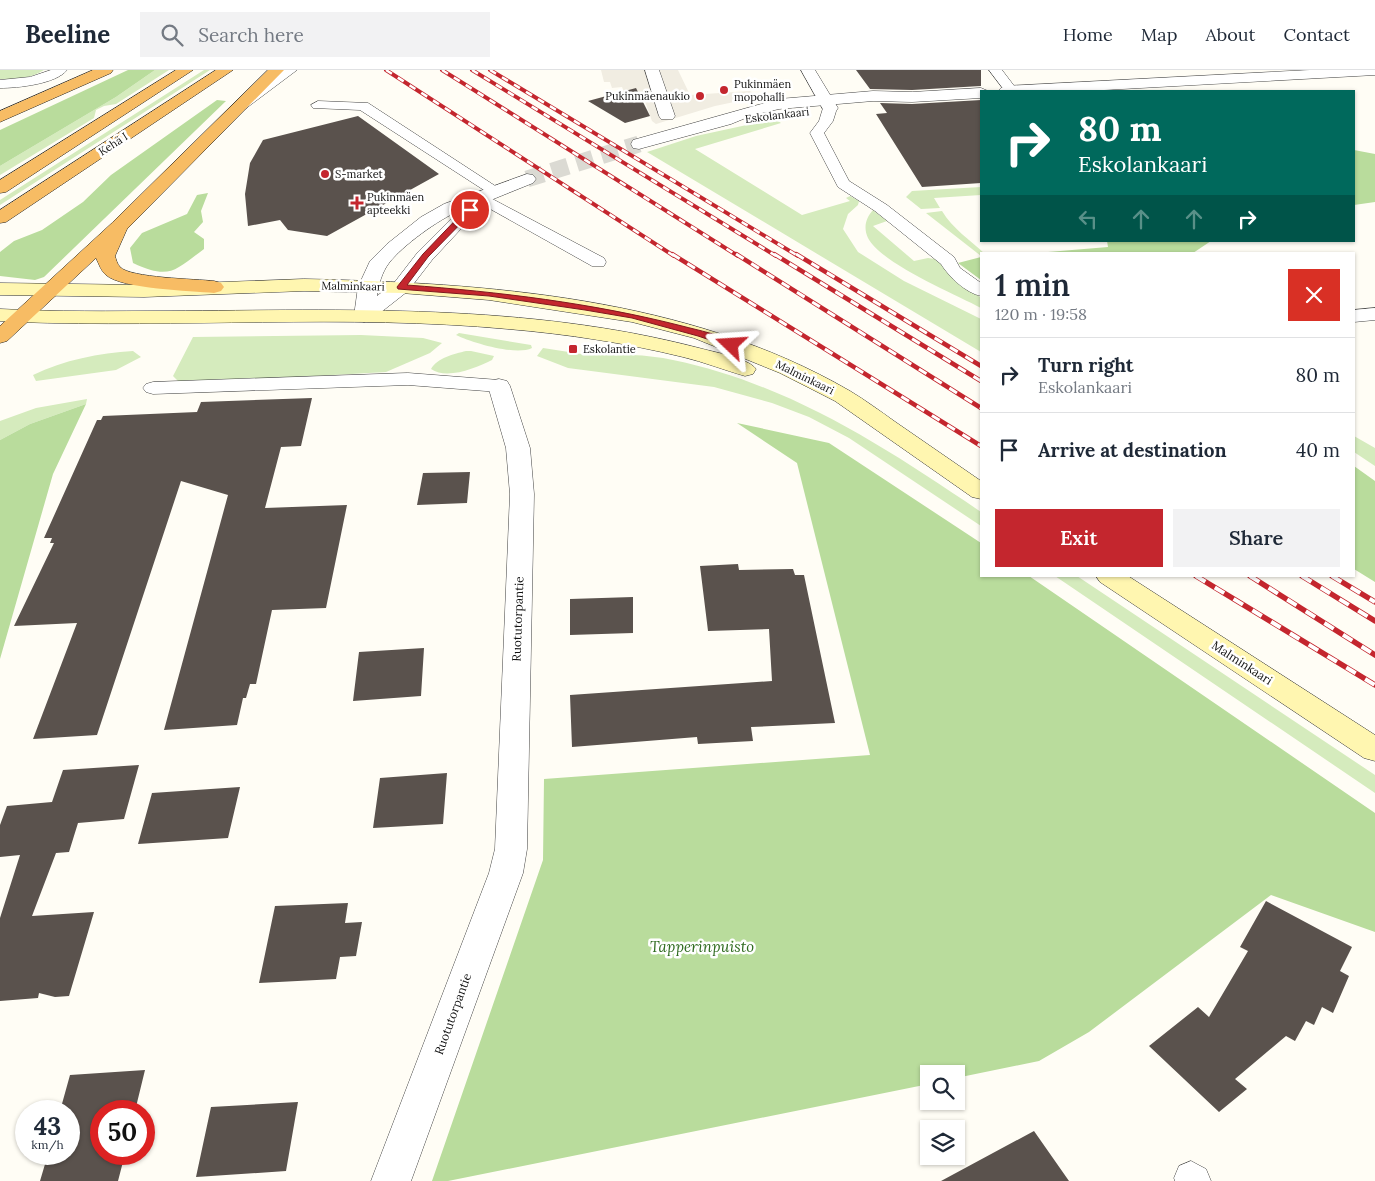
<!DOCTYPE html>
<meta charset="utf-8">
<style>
:root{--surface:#fff;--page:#f2f2f3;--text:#1f2937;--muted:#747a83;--line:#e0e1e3;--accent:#c4262e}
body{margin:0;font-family:Lora,serif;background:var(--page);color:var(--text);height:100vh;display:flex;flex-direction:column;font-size:19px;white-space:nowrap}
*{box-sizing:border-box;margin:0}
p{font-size:16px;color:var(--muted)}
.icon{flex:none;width:28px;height:28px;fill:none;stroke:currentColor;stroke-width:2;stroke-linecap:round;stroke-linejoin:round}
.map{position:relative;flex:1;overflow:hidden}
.drawer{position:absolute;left:980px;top:182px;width:375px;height:325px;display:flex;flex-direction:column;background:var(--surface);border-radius:0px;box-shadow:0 1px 4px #0004}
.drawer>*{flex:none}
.guide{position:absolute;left:980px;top:20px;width:375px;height:152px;border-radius:0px;box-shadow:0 1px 4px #0004;background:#00695c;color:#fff;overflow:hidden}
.buttons{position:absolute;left:920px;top:995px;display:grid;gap:10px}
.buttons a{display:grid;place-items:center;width:45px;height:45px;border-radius:0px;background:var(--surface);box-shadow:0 1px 4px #0004;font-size:25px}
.speed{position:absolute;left:15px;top:1030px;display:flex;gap:10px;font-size:25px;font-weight:700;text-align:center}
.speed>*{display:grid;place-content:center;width:65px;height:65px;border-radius:50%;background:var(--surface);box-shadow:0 1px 4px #0004;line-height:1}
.speed small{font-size:12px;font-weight:400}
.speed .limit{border:8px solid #d22;background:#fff;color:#111}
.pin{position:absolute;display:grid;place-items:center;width:42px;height:42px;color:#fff;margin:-21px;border:2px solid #fff;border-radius:50%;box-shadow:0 1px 5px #0007}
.me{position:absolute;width:55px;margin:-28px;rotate:290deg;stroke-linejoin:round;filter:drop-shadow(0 0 4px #0008)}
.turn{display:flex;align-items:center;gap:18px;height:105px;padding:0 15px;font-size:22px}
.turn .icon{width:65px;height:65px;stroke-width:2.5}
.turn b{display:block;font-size:35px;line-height:42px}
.lanes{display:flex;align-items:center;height:48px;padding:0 15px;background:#0003;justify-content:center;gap:25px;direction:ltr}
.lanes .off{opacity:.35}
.round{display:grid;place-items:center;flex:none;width:52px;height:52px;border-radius:0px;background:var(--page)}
.headline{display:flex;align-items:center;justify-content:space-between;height:85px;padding:0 15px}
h1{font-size:30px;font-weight:600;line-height:38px}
.action{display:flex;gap:10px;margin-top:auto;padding:10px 15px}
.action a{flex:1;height:58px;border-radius:0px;background:var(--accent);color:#fff;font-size:20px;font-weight:600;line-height:58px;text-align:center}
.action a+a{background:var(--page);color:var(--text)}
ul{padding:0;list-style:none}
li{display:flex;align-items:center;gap:15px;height:75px;padding:0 15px;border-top:1px solid var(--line)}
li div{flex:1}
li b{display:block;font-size:19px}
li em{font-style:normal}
header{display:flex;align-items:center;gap:30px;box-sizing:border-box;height:70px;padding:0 25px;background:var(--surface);border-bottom:1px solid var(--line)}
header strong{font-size:24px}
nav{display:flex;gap:28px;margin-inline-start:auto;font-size:18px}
.search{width:350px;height:45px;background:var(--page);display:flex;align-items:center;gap:12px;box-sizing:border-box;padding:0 18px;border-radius:0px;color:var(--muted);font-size:19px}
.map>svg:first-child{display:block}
</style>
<header>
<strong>Beeline</strong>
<div class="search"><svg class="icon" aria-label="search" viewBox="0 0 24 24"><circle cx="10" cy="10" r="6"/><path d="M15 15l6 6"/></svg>Search here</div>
<nav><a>Home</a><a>Map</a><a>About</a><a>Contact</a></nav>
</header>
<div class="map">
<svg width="1375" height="1111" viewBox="0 0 1375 1111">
<rect width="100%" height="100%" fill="#fffdf5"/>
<path fill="#d5ebbd" d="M 0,0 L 44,0 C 32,8 15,10 0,9 Z
M 155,0 L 169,0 L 116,34 L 104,36 L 96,40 L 94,48 L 0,105 L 0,96 L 116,27 Z
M 204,0 L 210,0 L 0,135 L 0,130 Z
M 775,49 L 781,53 L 695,79 L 802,145 L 850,131 L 846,128 L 850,126 L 859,131 L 858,135 L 848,144 L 843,159 L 858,182 L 904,211 L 981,249 L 981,282 L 647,82 L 696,66 Z
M 981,117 L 981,125 L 934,128 L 940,138 L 921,139 L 906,127 L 912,121 Z
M 873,140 L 887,151 L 873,156 L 914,191 L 928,188 L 935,189 L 981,228 L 981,238 C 953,223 882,194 868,168 C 863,157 866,148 873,140 Z
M 942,141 C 953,159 969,169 985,184 L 981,184 L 981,186 L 926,143 Z
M 459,263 L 531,275 L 532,278 C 516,286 473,273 456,265 Z
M 361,265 L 423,268 L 442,273 L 430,283 L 386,302 L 225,311 L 178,311 L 173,306 L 193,267 Z
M 543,278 L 588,285 L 590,282 C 617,285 647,284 673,290 C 789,314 885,377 981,442 L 981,456 L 849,368 L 809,347 L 772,333 L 714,317 L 568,298 L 537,286 Z
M 133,281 L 141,287 L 116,300 L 36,311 L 33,305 C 64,290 99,283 133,281 Z
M 466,281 L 471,281 L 494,286 L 492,290 C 476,298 447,310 431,299 C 437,288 454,284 466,281 Z
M 87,329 L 86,334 L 30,354 L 0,370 L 0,351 L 36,338 Z
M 1354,366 L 1375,378 L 1375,396 L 1354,382 Z
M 1055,506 L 1077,506 L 1375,705 L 1375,723 Z"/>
<path fill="#b9dc9c" d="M 128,0 L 155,0 L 116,27 L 0,96 L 0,60 Z
M 217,30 L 226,31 L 44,207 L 35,210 L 0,206 L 0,182 L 14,171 L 42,160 L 83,132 L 111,105 Z
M 1354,80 L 1375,84 L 1375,132 L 1354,135 Z
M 208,123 L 201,141 L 203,152 L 194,162 L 204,169 L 204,179 C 174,201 170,210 133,193 L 130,178 L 142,163 L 187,144 L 197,125 Z
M 1107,171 L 1211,171 L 1193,183 L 1188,184 L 1024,184 L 1108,177 Z
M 981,187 L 981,210 L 958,193 Z
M 86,334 L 53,404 L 0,589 L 0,370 L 30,354 Z
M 737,353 L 829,373 L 981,473 L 981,506 L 1029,506 L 1375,743 L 1375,862 L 1271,825 L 1089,962 L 1039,991 L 956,1008 L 956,1004 L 929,1004 L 929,1014 L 448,1111 L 432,1111 L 543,790 L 544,709 L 870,685 L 797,393 Z
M 1354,396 L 1375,411 L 1375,512 L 1354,499 Z"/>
<path fill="#f1ede2" d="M 601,0 L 678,0 L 690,25 L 750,21 L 758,27 L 715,36 L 656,54 L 652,51 L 642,23 L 625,24 L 622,17 L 612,18 L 610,12 L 604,12 Z"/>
<path fill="#5a524d" d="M 856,0 L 981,0 L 981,16 L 912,20 L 870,19 Z
M 636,18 L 650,46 L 625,53 L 588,31 Z
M 981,30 L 981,113 L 922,117 L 876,44 L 887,43 L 880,33 L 912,34 Z
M 358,46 L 439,104 L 327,166 L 288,160 L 280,150 L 248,156 L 245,124 L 250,93 L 263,70 Z
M 312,328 L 301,376 L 281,377 L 265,438 L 347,435 L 326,538 L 272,540 L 256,614 L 250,614 L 246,628 L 243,628 L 237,655 L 164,660 L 228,425 L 181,411 L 97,665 L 33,669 L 77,553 L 14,556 L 54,473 L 50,473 L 52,468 L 44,468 L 97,350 L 101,350 L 103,346 L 197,342 L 201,332 Z
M 470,402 L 467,433 L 417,435 L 423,403 Z
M 738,494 L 739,500 L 793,499 L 795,505 L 804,505 L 835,653 L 751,657 L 753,671 L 698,674 L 697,667 L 572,677 L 570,625 L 772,611 L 769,559 L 708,561 L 700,496 Z
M 633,527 L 633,563 L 570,565 L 570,529 Z
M 424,578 L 421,626 L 353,631 L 359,582 Z
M 139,695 L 124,749 L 78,753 L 69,782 L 56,783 L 32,846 L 94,842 L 69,926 L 55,927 L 39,923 L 38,928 L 0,931 L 0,848 L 20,785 L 0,787 L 0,755 L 7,736 L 52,732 L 63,700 Z
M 447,703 L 443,754 L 373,758 L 380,708 Z
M 240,717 L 228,768 L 138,774 L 152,723 Z
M 1266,831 L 1352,877 L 1340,901 L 1349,906 L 1333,943 L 1322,937 L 1314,955 L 1306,951 L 1295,971 L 1286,966 L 1235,1009 L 1247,1019 L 1219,1042 L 1149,976 L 1198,937 L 1209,947 L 1248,881 L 1240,877 Z
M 348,833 L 345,853 L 362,852 L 356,886 L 340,887 L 336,909 L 259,913 L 275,836 Z
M 145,1000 L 135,1041 L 101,1041 L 101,1084 L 125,1084 L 118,1111 L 40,1111 L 48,1084 L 69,1084 L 69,1041 L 60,1041 L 70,1005 Z
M 298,1032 L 286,1101 L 196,1107 L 211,1037 Z
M 1034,1061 L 1069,1111 L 941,1111 Z"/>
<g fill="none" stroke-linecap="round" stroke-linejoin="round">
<path stroke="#dbdad3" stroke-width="17" stroke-dasharray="17 9" stroke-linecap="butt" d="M 527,109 L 639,74"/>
<g stroke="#444" stroke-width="1">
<path id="service" d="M 51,0 L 67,0 C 56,14 18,18 0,18 L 0,10 L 30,7 Z
M 283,0 L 297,0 L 245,39 L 235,39 L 233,36 L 235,33 Z
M 989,0 L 1002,0 L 1018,21 L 1005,21 Z
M 318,31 L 368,33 L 503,121 L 500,124 L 490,124 L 360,40 L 313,38 L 311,35 Z
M 830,34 L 837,38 L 833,51 L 824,63 L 849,111 L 887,135 L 954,187 L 960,198 L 981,213 L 981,226 C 966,223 949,207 941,194 L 875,141 L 838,117 L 810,63 L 819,51 L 823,38 Z
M 481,123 L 604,188 L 606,192 L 604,196 L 592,196 L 476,131 L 473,128 L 476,125 Z
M 408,303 L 499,310 L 506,312 L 509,316 L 506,320 L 499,322 L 408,315 L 153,324 L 146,322 L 143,318 L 146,314 L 153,312 Z
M 1191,1091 L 1206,1099 L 1211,1111 L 1175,1111 L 1174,1108 L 1179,1096 Z"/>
</g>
<g stroke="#444" stroke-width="1">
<path id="pedestrian" d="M 645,0 L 659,0 L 675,46 L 673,49 L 661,49 L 659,46 Z"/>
</g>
<g stroke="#444" stroke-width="1">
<path id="minor" d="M 801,0 L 815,0 L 838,38 L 836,41 L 824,41 Z
M 1375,238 L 1375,250 L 1354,252 L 1354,240 Z
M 499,309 L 507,311 L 510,316 L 530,378 L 534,424 L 527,779 L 523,803 L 411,1111 L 371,1111 L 489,803 L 495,779 L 510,424 L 506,378 L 488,316 L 491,311 Z"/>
</g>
<g stroke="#444" stroke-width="1">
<path id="tertiary" d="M 1310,0 L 1375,0 L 1375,5 L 1086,21 L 998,21 L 1001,18 L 1006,16 Z
M 981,18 L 988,21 L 981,21 L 981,28 L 912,32 L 873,31 L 779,39 L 753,45 L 731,54 L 639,79 L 633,78 L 631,74 L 633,70 L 779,29 L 873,21 L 912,22 Z
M 527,104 L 533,105 L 536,109 L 533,113 L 486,132 L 432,190 L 408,221 L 371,250 L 364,252 L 357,250 L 354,246 L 358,217 L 370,191 L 387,174 L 421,147 L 444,134 ZM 459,141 L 418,182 L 394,213 L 377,226 C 378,216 382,202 389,193 C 402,176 439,149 459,141 Z"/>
</g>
<g stroke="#333" stroke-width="1">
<path id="secondary" d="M 304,209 C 487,213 688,227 850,321 C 865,330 880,341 894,351 C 923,371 952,391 981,411 L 981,429 L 972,427 L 835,331 L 780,303 L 694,268 L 632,252 L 489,230 L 401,223 L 304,221 L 144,227 L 0,225 L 0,213 L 144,215 Z
M 0,239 C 56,242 113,241 169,241 C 346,240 526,233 699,278 C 713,282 748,288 756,299 L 753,304 L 745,306 C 724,300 704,292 683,287 C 626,273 567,264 508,259 C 345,244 180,258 17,252 L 0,251 Z
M 1096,506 L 1128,506 L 1375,665 L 1375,691 L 1364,688 L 1100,512 Z"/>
</g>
<g stroke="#222" stroke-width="1">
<path id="trunk" d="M 93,0 L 113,0 L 111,3 L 0,52 L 0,41 Z
M 176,0 L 193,0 L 6,122 L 0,123 L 0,110 Z
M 216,0 L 233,0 L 6,152 L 0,153 L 0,140 Z
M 268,0 L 284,0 L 127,159 L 115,186 C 116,189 117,194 120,197 C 130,208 196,209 214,211 L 221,213 L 224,217 L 221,221 L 214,223 C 191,221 122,219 106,205 C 101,201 99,194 96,188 L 7,271 L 0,273 L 0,256 L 112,153 Z"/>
</g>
<use href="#service" fill="#fff" fill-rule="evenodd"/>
<use href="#pedestrian" fill="#fff" fill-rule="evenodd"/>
<use href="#minor" fill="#fff" fill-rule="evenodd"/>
<use href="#tertiary" fill="#fff" fill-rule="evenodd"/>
<use href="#secondary" fill="#fff6b0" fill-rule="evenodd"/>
<use href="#trunk" fill="#f7bc64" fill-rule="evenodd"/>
<g stroke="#c4262e" stroke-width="4">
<path id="rail-far2" d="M 386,0 L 674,186
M 442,0 L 738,186
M 472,0 L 776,186
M 490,0 L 798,186"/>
</g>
<g stroke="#c4262e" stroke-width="4.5">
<path id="rail-far1" d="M 672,184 L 981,376
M 736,184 L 981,338
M 774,184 L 981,311
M 796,184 L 981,296"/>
</g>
<g stroke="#c4262e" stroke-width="5.5">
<path id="rail" d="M 1196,506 L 1375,615
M 1250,506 L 1375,585
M 1302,506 L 1375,551
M 1332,506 L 1375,532"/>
</g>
<use href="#rail-far2" stroke="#fff" stroke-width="2.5" stroke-dasharray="7" stroke-linecap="butt"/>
<use href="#rail-far1" stroke="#fff" stroke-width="3" stroke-dasharray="9" stroke-linecap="butt"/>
<use href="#rail" stroke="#fff" stroke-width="4" stroke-dasharray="11" stroke-linecap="butt"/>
</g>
<path fill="#c4262e" stroke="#7f191e" d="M 467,138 L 474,140 L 428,187 L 407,215 C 500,222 592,233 682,256 C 697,260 724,265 736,275 L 731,277 L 698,266 L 632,248 L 585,240 L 489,226 L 398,219 L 397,217 L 423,184 Z"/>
<g fill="#c4262e" stroke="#fff" stroke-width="2">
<circle cx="724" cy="20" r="5"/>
<circle cx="700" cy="26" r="5"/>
<circle cx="325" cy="104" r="5"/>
<path d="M354.5 125.5h5v5h5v5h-5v5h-5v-5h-5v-5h5z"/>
<rect x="568" y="274" width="10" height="10" rx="2.5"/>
</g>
<g text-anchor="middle" stroke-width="5" stroke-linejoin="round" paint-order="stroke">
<g font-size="11" fill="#111" stroke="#fff" text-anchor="start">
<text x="734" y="18">Pukinmäen<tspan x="734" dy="13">mopohalli</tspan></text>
<text x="690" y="30" text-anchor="end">Pukinmäenaukio</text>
<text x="335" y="108">S-market</text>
<text x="367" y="131">Pukinmäen<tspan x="367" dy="13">apteekki</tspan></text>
<text x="583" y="283">Eskolantie</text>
</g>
<g font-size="11" fill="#111" stroke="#fff">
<text transform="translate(777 45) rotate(-7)" y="4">Eskolankaari</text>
<text transform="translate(113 74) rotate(-33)" y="4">Kehä I</text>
<text transform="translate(353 216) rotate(1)" y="4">Malminkaari</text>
<text transform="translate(805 307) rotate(26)" y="4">Malminkaari</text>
</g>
<g font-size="12" fill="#111" stroke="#fff">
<text transform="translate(518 549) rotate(-88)" y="4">Ruotutorpantie</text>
<text transform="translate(1242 593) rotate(33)" y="4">Malminkaari</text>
<text transform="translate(453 944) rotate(-70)" y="4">Ruotutorpantie</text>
</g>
<g font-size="15" font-style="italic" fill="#2f6b1f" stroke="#fff">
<text x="702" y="882">Tapperinpuisto</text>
</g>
</g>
</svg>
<div class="buttons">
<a><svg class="icon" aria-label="search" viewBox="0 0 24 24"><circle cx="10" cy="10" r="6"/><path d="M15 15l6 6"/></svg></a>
<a><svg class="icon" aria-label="layers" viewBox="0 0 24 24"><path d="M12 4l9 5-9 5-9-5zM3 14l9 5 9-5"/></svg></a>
</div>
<div class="speed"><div>43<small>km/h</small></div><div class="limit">50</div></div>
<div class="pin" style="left:470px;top:140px;background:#d93025"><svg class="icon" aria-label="arrive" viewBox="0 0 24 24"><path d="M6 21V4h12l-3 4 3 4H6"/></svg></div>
<svg class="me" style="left:731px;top:275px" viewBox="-20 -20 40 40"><path d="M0-17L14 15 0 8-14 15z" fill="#c4262e" stroke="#fff" stroke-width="4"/></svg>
<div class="guide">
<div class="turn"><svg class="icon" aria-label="right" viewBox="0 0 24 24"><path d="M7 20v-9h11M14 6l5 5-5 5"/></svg><div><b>80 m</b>Eskolankaari</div></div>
<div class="lanes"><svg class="icon off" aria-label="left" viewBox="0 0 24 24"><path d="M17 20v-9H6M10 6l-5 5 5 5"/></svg><svg class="icon off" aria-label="ahead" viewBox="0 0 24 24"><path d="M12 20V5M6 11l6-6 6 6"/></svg><svg class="icon off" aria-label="ahead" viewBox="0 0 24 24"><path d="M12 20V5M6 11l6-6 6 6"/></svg><svg class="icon" aria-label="right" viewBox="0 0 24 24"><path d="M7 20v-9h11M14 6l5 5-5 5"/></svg></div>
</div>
<section class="drawer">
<div class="headline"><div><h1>1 min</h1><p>120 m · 19:58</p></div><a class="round" style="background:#d93025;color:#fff"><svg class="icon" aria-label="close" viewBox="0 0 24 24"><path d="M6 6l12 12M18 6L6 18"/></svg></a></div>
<ul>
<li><svg class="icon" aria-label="right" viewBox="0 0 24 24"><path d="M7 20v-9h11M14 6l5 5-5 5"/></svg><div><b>Turn right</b><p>Eskolankaari</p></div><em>80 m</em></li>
<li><svg class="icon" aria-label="arrive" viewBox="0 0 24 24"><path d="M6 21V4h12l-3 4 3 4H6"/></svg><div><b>Arrive at destination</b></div><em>40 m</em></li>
</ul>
<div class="action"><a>Exit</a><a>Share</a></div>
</section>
</div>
